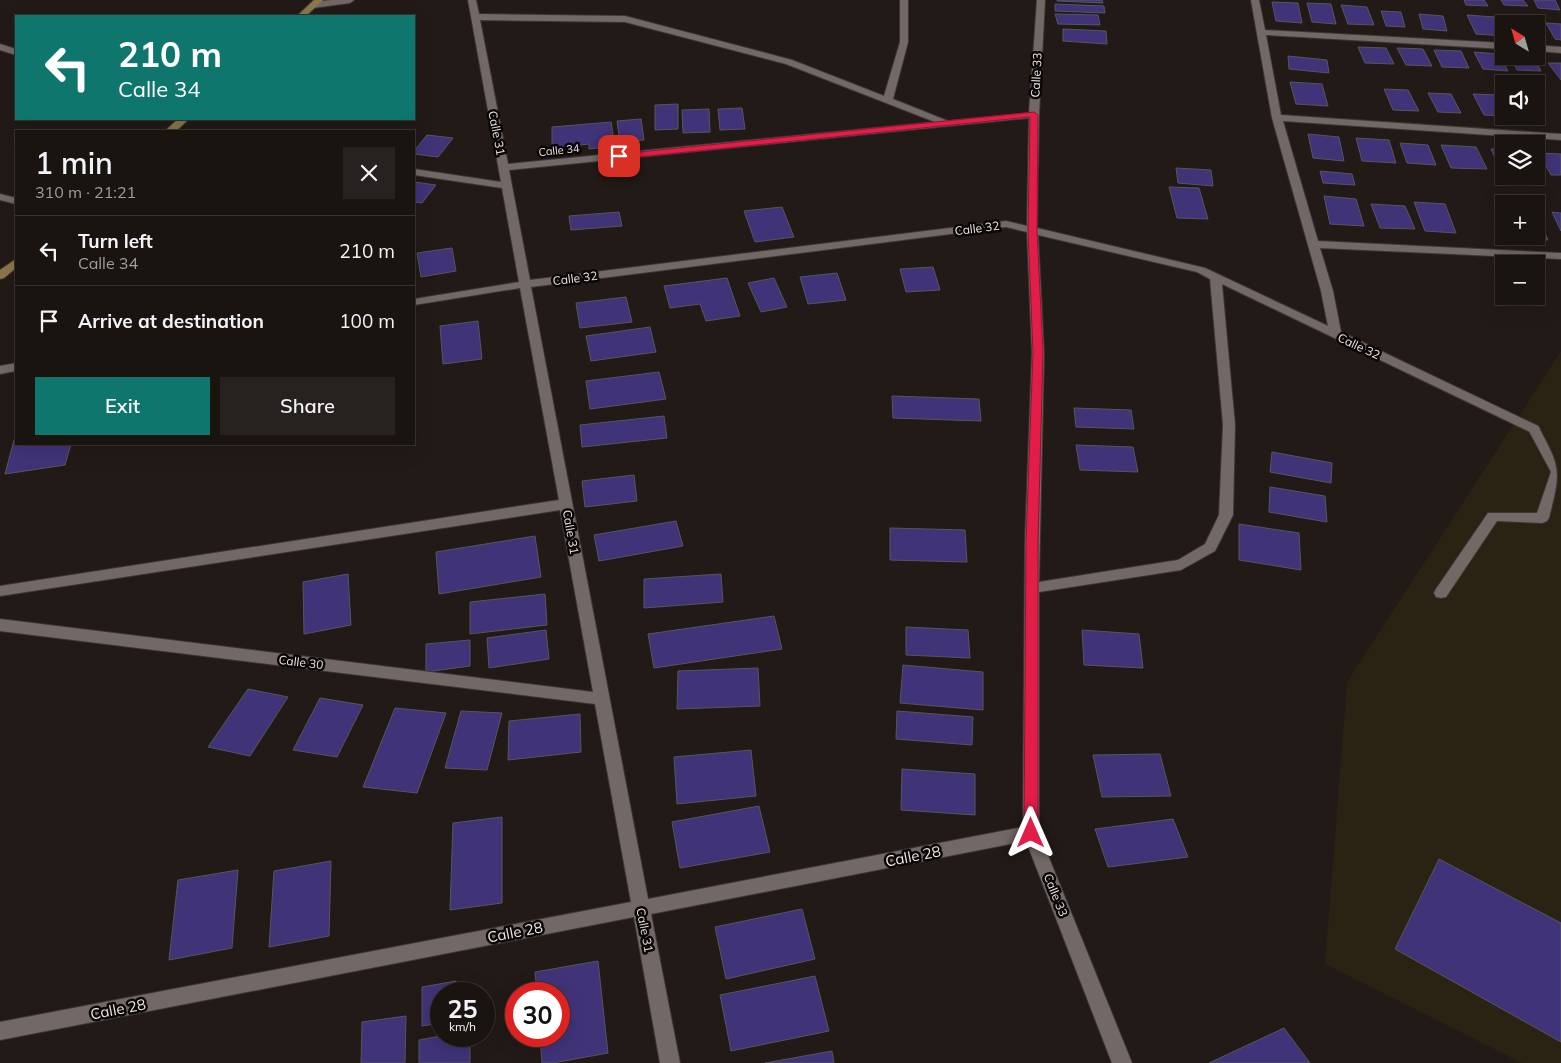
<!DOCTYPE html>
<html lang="en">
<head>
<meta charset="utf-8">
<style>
  body { margin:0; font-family:Mulish,sans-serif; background:#27211f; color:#f1f3f6; height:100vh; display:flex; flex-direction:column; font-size:19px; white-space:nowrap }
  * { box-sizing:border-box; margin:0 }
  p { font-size:16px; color:#9f9e9f }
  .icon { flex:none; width:28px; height:28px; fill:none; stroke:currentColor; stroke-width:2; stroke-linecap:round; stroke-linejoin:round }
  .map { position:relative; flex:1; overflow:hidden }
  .side { position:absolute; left:15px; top:130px; width:400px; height:315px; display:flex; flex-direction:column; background:#1a1411; border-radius:0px; box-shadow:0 5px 20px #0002,0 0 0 1px #383331 }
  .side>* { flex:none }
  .banner { position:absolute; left:15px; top:15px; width:400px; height:105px; border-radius:0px; box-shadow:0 5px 20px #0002,0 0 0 1px #383331; background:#0f766e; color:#fff; overflow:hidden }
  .needle { width:32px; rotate:323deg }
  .fabs { position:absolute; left:1495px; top:15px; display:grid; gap:10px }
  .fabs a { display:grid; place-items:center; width:50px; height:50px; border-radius:0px; background:#1a1411; box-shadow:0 5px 20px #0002,0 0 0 1px #383331; font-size:25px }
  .speed { position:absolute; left:430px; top:982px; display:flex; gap:10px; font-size:25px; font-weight:700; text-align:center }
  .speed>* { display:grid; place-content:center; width:65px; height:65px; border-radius:50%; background:#1a1411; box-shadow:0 5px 20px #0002,0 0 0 1px #383331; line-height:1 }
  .speed small { font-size:12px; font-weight:400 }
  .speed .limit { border:8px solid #d22; background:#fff; color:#111 }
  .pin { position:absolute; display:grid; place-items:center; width:42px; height:42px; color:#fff; margin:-21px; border-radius:10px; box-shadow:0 2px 8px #0006 }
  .me { position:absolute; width:55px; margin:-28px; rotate:0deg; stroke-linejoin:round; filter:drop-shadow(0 0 4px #0008) }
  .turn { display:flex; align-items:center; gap:18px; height:105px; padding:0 20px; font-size:22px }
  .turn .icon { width:65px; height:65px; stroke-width:2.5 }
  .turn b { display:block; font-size:35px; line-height:42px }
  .round { display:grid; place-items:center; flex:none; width:52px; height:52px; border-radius:0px; background:#27211f }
  .overview { display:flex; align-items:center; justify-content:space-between; height:85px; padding:0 20px }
  h1 { font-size:30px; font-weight:600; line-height:38px }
  .button { display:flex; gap:10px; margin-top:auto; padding:10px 20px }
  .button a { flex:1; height:58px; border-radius:0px; background:#0f766e; color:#fff; font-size:20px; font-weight:600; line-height:58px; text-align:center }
  .button a+a { background:#27211f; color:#f1f3f6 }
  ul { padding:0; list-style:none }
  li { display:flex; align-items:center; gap:15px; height:70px; padding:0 20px; border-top:1px solid #383331 }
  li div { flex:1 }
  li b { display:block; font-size:19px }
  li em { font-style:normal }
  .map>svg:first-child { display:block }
</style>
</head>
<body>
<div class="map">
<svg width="1561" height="1063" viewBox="0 0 1561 1063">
  <rect width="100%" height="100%" fill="#221a17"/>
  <path fill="#2a2212" d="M1561 351V1063H1522L1325 964 1347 682Z"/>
  <path fill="#403378" stroke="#56565e" d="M1057 0H1102L1103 3 1057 1Z
    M1464 0H1484L1488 6 1466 5Z
    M1501 0H1523L1528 6 1504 5Z
    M1534 0H1555L1560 10 1538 8Z
    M1272 2 1298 3 1302 23 1276 21Z
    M1307 3 1331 4 1336 24 1312 22Z
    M1055 4 1104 6 1105 13 1055 11Z
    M1341 5 1367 7 1374 25 1348 24Z
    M1381 11 1401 12 1405 27 1386 26Z
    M1055 14 1098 15 1100 25 1058 24Z
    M1419 14 1443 16 1447 31 1423 29Z
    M1467 15 1495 17 1504 36 1476 34Z
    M1506 19 1534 21 1535 24H1508Z
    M1546 23 1561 24V40L1555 39Z
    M1063 29 1106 31 1107 44 1063 41Z
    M1358 47 1386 48 1394 64 1365 63Z
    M1397 48 1423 49 1432 66 1406 65Z
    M1434 50 1461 51 1469 68 1442 67Z
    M1474 52 1499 54 1508 71 1483 69Z
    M1288 56 1327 60 1329 73 1289 69Z
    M1510 56H1533L1541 71 1517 70Z
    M1548 63H1561V80Z
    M1290 82 1322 84 1328 106 1296 104Z
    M1384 89 1408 90 1419 111 1393 110Z
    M1428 93 1451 94 1461 113 1438 112Z
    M1473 94 1500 95 1504 102V116L1484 115Z
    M678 104V129L655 130V105Z
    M742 108 745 129 720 130 718 109Z
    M709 109 710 132 683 133 682 110Z
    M641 119 644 140 620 142 617 121Z
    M611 122 615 146 589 149V144L552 148V127Z
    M1308 134 1339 137 1344 161 1313 158Z
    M427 135 453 138 438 157 414 154V151Z
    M1356 138 1389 140 1396 163 1362 161Z
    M1400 143 1428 145 1436 165 1407 163Z
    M1441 145 1476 147 1487 169 1451 168Z
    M1491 149H1504V168H1500Z
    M1539 153 1561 154V175H1551Z
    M1176 168 1211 170 1213 186 1178 183Z
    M1320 171 1352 174 1355 185 1323 183Z
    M414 182 436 185 422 203 414 202Z
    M1169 187 1199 188 1208 219 1177 218Z
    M1324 196 1356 199 1364 226 1330 224Z
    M1414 202 1445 204 1456 233 1425 231Z
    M1371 204 1405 206 1415 229 1380 228Z
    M782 207 794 237 755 242 744 211Z
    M619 212 622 226 571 230 569 216Z
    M1552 212 1561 213V231Z
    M1536 214 1548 240 1514 238 1536 236Z
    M452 248 456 271 421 277 417 253Z
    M933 267 940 290 906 292 900 269Z
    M837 273 846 300 808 304 800 277Z
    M727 278 740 316 706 321 700 304 670 308 664 286Z
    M774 278 787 307 761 312 748 283Z
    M626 297 632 322 580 328 576 303Z
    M478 321 482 359 443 364 440 326Z
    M650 327 656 352 591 361 586 336Z
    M659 372 666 399 590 409 586 381Z
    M892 396 979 399 981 421 893 418Z
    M1074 408 1131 410 1134 429 1076 427Z
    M664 416 667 438 582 447 580 425Z
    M14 440H16V444H71L65 465 5 474Z
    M1076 445 1133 447 1138 472 1080 470Z
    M1272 452 1332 463 1331 483 1270 472Z
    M634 475 637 501 585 507 582 481Z
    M1270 487 1325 496 1327 522 1269 512Z
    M676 521 683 546 599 561 594 535Z
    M1239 524 1299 533 1301 570 1239 560Z
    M890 528 965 530 967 562 890 560Z
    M535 536 541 577 439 594 436 552Z
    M348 574 351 625 304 634 303 582Z
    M721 574 723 602 644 608V579Z
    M545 594 547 625 470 634V602Z
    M774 616 782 649 654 668 648 634Z
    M906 627 968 630 970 658 906 655Z
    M546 630 549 659 489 668 487 638Z
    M1082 630 1139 634 1143 668 1084 665Z
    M470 640V666L426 672V644Z
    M903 665 983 672V710L900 703Z
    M758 668 760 706 677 709 678 671Z
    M248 689 288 697 250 756 208 747Z
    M320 698 363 705 337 757 293 750Z
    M395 708 446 713 417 793 363 787Z
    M461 711 502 713 487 770 445 768Z
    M897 711 973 717 972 745 896 739Z
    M580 714 581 752 508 760 509 721Z
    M751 750 756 796 677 804 674 757Z
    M1160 754 1171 796 1102 797 1093 755Z
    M902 769 975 774V815L901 810Z
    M759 806 770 852 680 868 672 822Z
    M502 817V903L450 910 453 823Z
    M1173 819 1188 857 1108 867 1095 829Z
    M1439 859 1561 923V1042L1395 949Z
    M331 861 329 936 269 947 274 871Z
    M238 870 232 948 169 960 178 880Z
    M802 909 815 959 726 979 715 927Z
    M598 961 608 1053 553 1063H542L540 1036H559V994H537L535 972Z
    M815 976 829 1031 731 1051 720 995Z
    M456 981 457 994H441V1023L422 1026V987Z
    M406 1016 405 1063H361L362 1022Z
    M1284 1028 1310 1063H1209Z
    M441 1036H470V1063H419V1040Z
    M832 1051 834 1063H765Z"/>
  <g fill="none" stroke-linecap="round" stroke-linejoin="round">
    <g stroke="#3c3736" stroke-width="2">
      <path id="service" d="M0 194 16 198V204L0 200Z
        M1534 425 1538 426C1561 469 1561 470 1549 518L1547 521 1542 523 1497 521 1446 597 1441 598 1436 597 1434 593 1436 589 1488 513H1537L1551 472 1528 429Z"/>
    </g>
    <g stroke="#3c3736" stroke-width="2">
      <path id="minor" d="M331 0H354L350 3 313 8 309 5 313 2Z
        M468 0H476L479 14 625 16 792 60 884 96 900 42V0H908V42L893 99 948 121 1029 113 1037 0H1045L1039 115 1037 228 1205 268 1328 326 1321 291 1272 118 1251 0H1259L1265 30 1504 43V49L1266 35 1281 115 1561 134V140L1283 121 1318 241 1561 253V259L1320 248 1333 291 1341 332 1538 426 1540 429 1538 432H1530L1222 284 1235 425 1233 515 1215 551 1181 570 1039 592V833L1132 1063H1112L1026 841 651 914 680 1063H660L634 917 0 1040V1022L631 902 595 704 0 631V619L593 692 560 510 0 596V586L559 500 520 288 414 305V299L519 282 502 188 414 175V169L501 182ZM480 20 625 22 786 64 935 122 508 164ZM1029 118 1027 226 1006 221 530 280 509 170ZM1006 227 1027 232 1032 353 1025 542 1023 827 648 899 531 287ZM1038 235 1197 272 1210 279 1223 425 1219 515 1205 544 1178 560 1039 582 1044 353Z
        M0 44 16 49V55L0 50Z
        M1536 45 1561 47V53L1536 51Z
        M16 363V371L0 374V366Z"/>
    </g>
    <g stroke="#3c3736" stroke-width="2">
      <path id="secondary" d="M314 0H323L306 16H297Z
        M178 119H189L176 131H165Z
        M16 259V268L4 278 0 279V270Z"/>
    </g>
    <use href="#service" fill="#726865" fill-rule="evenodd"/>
    <use href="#minor" fill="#726865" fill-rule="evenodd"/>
    <use href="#secondary" fill="#8c774a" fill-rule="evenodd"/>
  </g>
  <path fill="#e11d48" stroke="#92132f" d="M1034 112 1038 115 1037 231 1043 352 1038 542V833L1036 838 1031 839 1026 838 1024 833 1026 542 1033 352 1028 231 1030 117 619 159 615 156 619 154Z"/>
  <g text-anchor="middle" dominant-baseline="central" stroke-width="5" stroke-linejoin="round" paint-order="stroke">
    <g font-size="11" fill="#ece7e5" stroke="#090605">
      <text transform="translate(559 150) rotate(-6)">Calle 34</text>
    </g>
    <g font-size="12" fill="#ece7e5" stroke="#090605">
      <text transform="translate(1036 75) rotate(-87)">Calle 33</text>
      <text transform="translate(497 133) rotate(79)">Calle 31</text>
      <text transform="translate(977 228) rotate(-7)">Calle 32</text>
      <text transform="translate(575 278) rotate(-7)">Calle 32</text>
      <text transform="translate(1359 346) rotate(25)">Calle 32</text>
      <text transform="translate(571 532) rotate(80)">Calle 31</text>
      <text transform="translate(301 662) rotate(7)">Calle 30</text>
      <text transform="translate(1056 895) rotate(68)">Calle 33</text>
      <text transform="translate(645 930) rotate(79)">Calle 31</text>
    </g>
    <g font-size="15" fill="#ece7e5" stroke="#090605">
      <text transform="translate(913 856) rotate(-11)">Calle 28</text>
      <text transform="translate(515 932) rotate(-11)">Calle 28</text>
      <text transform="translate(118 1009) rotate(-11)">Calle 28</text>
    </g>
  </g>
</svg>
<div class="fabs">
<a><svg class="needle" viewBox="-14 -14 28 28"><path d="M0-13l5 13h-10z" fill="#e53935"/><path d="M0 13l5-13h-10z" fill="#9f9e9f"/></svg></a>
<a><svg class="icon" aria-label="sound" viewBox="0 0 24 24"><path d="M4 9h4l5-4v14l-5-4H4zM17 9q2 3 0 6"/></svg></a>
<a><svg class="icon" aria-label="layers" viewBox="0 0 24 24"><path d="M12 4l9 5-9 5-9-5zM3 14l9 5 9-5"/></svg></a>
<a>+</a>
<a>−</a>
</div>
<div class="speed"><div>25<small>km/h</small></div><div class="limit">30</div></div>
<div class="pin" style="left:619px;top:156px;background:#d93025"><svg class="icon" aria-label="arrive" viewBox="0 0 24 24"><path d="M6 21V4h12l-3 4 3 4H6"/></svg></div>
<svg class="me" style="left:1031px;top:833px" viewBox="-20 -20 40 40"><path d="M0-17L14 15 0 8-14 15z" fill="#e11d48" stroke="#fff" stroke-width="4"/></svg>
<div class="banner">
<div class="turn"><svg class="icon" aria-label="left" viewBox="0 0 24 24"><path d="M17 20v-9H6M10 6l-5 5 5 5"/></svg><div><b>210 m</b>Calle 34</div></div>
</div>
<section class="side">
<div class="overview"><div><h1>1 min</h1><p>310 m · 21:21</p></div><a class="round"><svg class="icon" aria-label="close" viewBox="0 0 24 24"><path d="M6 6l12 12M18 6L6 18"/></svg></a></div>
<ul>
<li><svg class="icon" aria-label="left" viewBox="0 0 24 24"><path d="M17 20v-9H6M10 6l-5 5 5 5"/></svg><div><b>Turn left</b><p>Calle 34</p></div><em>210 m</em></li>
<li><svg class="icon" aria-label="arrive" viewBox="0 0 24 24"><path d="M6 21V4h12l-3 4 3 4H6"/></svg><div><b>Arrive at destination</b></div><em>100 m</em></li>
</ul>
<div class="button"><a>Exit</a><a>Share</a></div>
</section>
</div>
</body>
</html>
